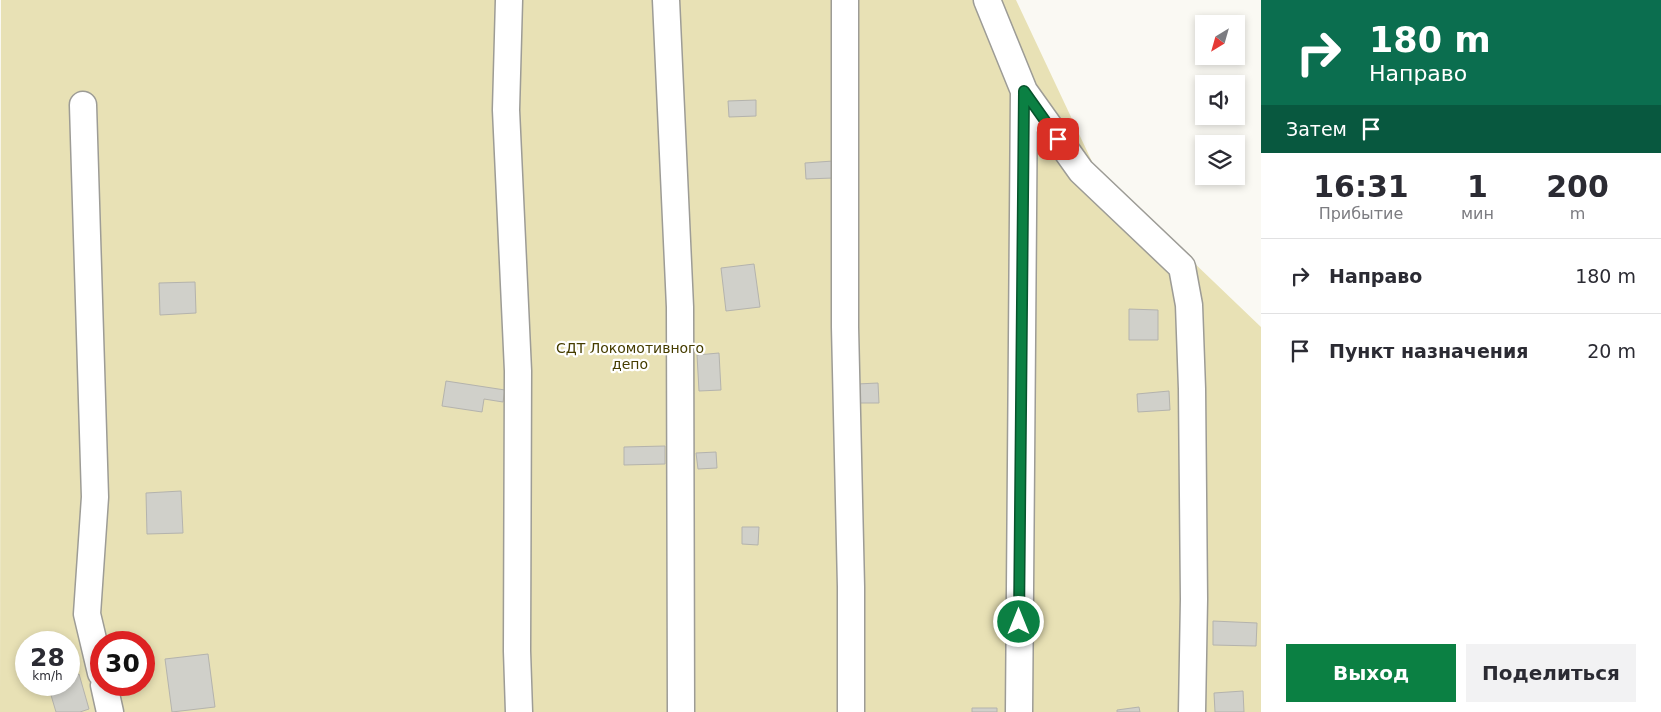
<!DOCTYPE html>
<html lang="ru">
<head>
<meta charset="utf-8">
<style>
  body { margin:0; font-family:"DejaVu Sans",sans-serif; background:#f2f2f3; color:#2b2b33; height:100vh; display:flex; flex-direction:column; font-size:19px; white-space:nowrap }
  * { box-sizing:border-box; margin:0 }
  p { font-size:16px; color:#7c7c81 }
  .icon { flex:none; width:28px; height:28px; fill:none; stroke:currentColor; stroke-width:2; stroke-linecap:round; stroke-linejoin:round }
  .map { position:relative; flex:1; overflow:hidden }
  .details { display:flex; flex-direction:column; background:#fff; width:400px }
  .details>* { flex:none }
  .guide { background:#0b6e4f; color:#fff; overflow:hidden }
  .needle { width:32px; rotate:217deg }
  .tools { position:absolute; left:1195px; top:15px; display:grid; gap:10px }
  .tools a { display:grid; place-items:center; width:50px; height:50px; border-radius:0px; background:#fff; box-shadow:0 2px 8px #0003; font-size:25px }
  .speed { position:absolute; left:15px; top:631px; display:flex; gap:10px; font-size:25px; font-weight:700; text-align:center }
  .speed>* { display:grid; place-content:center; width:65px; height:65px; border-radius:50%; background:#fff; box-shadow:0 2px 8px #0003; line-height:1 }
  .speed small { font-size:12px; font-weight:400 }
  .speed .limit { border:8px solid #d22; background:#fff; color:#111 }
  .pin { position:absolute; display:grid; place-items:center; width:42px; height:42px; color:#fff; margin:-21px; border-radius:10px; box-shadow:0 2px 8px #0006 }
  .me { position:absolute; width:55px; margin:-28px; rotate:0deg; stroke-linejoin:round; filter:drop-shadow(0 0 4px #0008) }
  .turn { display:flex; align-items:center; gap:18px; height:105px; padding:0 25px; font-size:22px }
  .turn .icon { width:65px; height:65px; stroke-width:2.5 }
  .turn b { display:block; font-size:35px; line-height:42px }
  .then { display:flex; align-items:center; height:48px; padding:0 25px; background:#0003; gap:10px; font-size:19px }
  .eta { display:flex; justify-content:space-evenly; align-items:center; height:85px; text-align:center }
  .eta b { font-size:30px; font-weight:600; line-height:35px }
  .button { display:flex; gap:10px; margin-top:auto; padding:10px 25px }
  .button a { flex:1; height:58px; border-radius:0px; background:#0b8043; color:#fff; font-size:20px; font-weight:600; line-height:58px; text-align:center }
  .button a+a { background:#f2f2f3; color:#2b2b33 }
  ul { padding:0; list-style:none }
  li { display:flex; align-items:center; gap:15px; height:75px; padding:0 25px; border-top:1px solid #e1e1e2 }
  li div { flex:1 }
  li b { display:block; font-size:19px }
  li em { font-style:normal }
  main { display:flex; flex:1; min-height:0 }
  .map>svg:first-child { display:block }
</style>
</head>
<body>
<main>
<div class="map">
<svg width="1261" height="712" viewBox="0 0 1261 712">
  <rect width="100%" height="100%" fill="#faf9f3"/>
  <path fill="#e8e1b5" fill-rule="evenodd" d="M1016 0 1095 168 1261 327V712H0L1 0ZM26 642H69V685H26ZM101 642H144V685H101Z"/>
  <path fill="#d0d0ca" stroke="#b4b3ad" d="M756 100V116L729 117 728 101Z
    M833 161V178L806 179 805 163Z
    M754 264 760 307 726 311 721 268Z
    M195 282 196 313 160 315 159 283Z
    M1129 309 1158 310V340H1129Z
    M719 353 721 390 699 391 697 355Z
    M446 381 505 390 503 402 484 399 482 412 442 406Z
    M878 383 879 403H858L857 384Z
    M1169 391 1170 410 1138 412 1137 394Z
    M665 446V464L624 465V447Z
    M716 452 717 468 698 469 696 453Z
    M181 491 183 533 147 534 146 493Z
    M742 527H759L758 545 742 544Z
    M1213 621 1257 623 1256 646 1213 645Z
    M208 654 215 707 172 712 165 659Z
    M79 674 89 709 80 712H56L48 685H69V677Z
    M1243 691 1244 712H1215L1214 693Z
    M1139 707 1140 712H1117V710Z
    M972 708H997V712H972Z"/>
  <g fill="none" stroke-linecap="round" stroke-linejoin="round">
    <g stroke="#9d9c96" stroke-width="29">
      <path id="minor" d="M509 0 506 110 518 371 517 651 519 712
        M666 0 680 307 681 712
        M845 0V327L851 587V712
        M987 0 1024 91 1081 171 1182 267 1189 305 1192 389 1194 599 1192 712
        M83 105 95 497 87 614 101 673
        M104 685 110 712
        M1019 712 1024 91"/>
    </g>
    <use href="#minor" stroke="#fff" stroke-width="26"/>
  </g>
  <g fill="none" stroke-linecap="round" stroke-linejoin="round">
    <g stroke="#07532c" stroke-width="12">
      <path id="route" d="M1019 622 1024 91 1058 139"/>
    </g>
    <use href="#route" stroke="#0b8043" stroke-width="9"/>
  </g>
  <g text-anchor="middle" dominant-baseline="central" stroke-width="4.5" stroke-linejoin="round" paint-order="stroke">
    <g font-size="14" fill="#463d00" stroke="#fff">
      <text x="630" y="348">СДТ Локомотивного<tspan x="630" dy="16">депо</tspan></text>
    </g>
  </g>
</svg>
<div class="tools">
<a><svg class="needle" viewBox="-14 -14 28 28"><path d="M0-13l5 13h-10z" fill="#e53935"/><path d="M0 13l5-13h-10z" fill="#7c7c81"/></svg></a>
<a><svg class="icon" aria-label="sound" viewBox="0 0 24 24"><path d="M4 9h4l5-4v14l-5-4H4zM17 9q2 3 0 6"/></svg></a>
<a><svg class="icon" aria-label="layers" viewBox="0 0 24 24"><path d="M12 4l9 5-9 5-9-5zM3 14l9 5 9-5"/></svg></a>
</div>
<div class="speed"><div>28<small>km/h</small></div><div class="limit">30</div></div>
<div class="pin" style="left:1058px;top:139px;background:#d93025"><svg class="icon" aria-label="arrive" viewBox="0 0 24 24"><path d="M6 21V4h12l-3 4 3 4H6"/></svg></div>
<svg class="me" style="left:1019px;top:622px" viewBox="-20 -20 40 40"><circle r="17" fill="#0b8043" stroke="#fff" stroke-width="3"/><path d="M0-11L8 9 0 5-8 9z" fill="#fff"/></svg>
</div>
<section class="details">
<div class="guide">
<div class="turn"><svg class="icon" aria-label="right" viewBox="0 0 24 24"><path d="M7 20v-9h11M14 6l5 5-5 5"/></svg><div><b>180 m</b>Направо</div></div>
<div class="then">Затем<svg class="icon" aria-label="arrive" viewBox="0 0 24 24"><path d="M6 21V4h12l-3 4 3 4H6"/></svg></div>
</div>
<div class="eta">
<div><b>16:31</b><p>Прибытие</p></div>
<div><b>1</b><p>мин</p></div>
<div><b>200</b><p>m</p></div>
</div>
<ul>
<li><svg class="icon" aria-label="right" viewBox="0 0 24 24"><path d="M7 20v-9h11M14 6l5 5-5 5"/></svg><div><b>Направо</b></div><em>180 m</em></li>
<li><svg class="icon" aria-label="arrive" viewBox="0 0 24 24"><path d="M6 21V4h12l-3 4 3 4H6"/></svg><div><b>Пункт назначения</b></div><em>20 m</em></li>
</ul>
<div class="button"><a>Выход</a><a>Поделиться</a></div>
</section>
</main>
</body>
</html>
